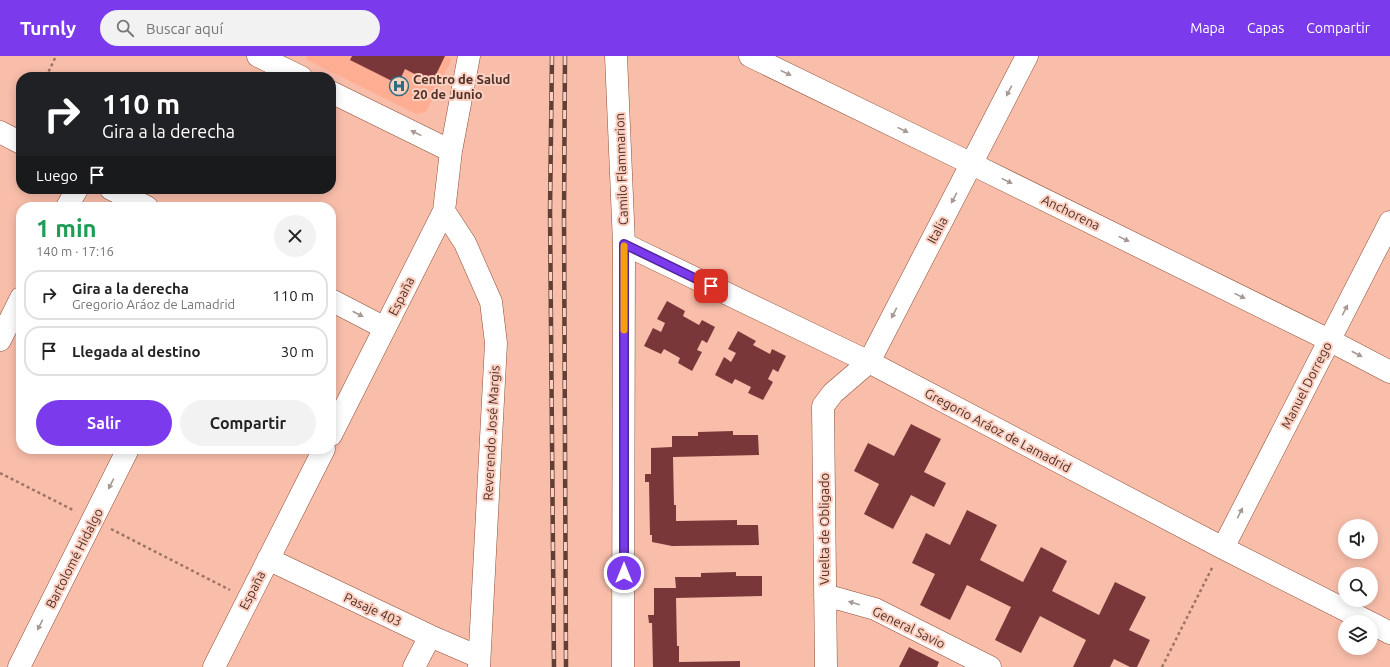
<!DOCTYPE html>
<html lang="es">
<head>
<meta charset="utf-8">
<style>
  body { margin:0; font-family:Ubuntu,sans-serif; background:#f2f2f2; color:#222; height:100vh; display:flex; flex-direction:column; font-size:15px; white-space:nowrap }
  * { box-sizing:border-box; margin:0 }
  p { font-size:13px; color:#767676 }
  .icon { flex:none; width:22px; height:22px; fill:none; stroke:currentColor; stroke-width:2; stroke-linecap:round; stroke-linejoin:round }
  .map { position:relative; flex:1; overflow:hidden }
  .side { position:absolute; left:16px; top:146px; width:320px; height:252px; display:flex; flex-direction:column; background:#fff; border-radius:16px; box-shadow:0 2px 10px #0003 }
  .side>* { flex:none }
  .guide { position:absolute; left:16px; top:16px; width:320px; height:122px; border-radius:16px; box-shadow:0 2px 10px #0003; background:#202124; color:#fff; overflow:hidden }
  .tools { position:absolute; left:1338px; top:463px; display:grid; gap:8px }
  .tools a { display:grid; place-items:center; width:40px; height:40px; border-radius:50%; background:#fff; box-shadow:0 2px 10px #0003; font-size:20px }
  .pin { position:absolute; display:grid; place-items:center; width:34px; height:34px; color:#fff; margin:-17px; border-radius:8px; box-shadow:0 2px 6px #0006 }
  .me { position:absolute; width:44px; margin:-22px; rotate:0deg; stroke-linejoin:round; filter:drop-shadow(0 0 3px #0008) }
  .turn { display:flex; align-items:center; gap:14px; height:84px; padding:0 20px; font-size:18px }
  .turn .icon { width:52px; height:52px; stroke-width:2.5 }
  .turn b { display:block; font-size:28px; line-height:34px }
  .then { display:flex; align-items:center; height:38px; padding:0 20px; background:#0003; gap:8px; font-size:15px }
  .round { display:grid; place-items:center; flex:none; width:42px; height:42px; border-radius:21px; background:#f2f2f2 }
  .overview { display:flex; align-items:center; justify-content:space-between; height:68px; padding:0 20px }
  h1 { font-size:24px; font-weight:700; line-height:30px; color:#1e9e55 }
  .action { display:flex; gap:8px; margin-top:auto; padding:8px 20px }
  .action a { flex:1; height:46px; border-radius:24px; background:#7c3aed; color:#fff; font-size:16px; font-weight:700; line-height:46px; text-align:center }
  .action a+a { background:#f2f2f2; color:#222 }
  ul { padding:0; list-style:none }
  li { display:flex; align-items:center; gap:12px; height:50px; margin:0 8px 6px; padding:0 12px; border:2px solid #e0e0e0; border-radius:16px }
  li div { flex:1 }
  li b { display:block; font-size:15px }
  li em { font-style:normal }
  header { display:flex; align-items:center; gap:24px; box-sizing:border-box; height:56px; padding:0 20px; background:#7c3aed; color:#fff }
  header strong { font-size:19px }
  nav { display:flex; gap:22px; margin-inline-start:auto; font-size:14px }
  .search { width:280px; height:36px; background:#f2f2f2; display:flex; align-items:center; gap:10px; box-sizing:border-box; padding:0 14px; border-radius:22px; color:#767676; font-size:15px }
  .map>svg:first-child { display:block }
</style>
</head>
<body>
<header>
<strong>Turnly</strong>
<div class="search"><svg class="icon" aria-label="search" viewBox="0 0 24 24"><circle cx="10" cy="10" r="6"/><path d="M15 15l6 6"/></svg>Buscar aquí</div>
<nav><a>Mapa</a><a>Capas</a><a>Compartir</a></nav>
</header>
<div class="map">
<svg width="1390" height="611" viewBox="0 0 1390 611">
  <rect width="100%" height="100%" fill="#f9beaa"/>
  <path fill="#ffae93" d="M307 0H446L452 3 426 56 416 58 305 3Z"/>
  <path fill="#7a373a" d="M352 0H445L432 27 405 13 398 28 350 4Z
    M667 245 685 255 683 260 699 269 702 264 715 271 707 287 702 284 697 294 702 296 692 315 678 307 680 302 664 293 661 298 644 290 653 272 661 276 665 267 657 263Z
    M738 275 756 285 753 289 770 298 772 293 786 300 778 316 773 313 768 323 773 326 763 344 748 337 751 331 735 323 732 328 715 319 724 301 731 306 736 297 728 293Z
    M911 368 941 383 924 416 946 427 934 451 911 439 893 473 864 458 879 428 854 415 868 387 894 400Z
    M733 375V379H758L759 399 673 401 674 449H676V465L737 464V469H758L759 489 672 490 652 486V479H650L649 426H645V418H651V392L672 391V380H698V376Z
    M967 454 997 469 980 504 1023 526 1041 491 1067 505 1052 535 1099 559 1115 526 1146 541 1129 574 1150 584 1137 611H1130L1114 603 1110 611H1073L1086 584 1040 560 1021 597 995 584 1011 551 967 529 950 564 920 549 935 518 912 507 926 477 950 489Z
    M736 516V520H762V540L676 542 677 590H679V606L740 605V611H653L652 567H649L648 559H654V532H676L675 521H701V517Z
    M909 591 939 606 937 611H899Z"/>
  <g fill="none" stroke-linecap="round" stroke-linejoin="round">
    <g stroke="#8e4e38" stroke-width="23">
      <path id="street" d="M258 0 301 21
        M616 0 624 188 623 611
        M750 0 972 108 1329 284 1390 316
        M331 36 451 95
        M0 76 21 87
        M111 133 147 151
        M67 151 77 133
        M444 155 465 187 491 246 496 287 479 611
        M624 188 869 306 1223 492 1369 566
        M331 244 385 272
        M0 284 21 242
        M331 379 444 155 451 95 469 0
        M1223 492 1390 166
        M268 503 430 580 479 601
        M825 539 875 553 990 611
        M1371 567 1390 577
        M19 611 128 393
        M214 611 324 393
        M414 611 430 580
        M826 611 823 350 833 337 869 306 1027 0"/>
    </g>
    <path stroke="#9e7365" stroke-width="2.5" stroke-dasharray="3 3" stroke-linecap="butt" d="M46 21 56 0
      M0 417 75 455
      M111 473 230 534
      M1162 611 1213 510"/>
    <use href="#street" stroke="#fff" stroke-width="22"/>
    <g stroke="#604035" stroke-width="4.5">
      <path id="rail" d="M552 0 550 154 554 611
        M565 0 564 161 566 611"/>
    </g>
    <use href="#rail" stroke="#fccfc0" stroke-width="3" stroke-dasharray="9" stroke-linecap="butt"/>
  </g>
  <defs><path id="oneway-solid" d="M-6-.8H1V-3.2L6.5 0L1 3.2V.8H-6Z"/></defs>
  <g fill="#a69893">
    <use href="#oneway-solid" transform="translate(786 17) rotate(26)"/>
    <use href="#oneway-solid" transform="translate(1009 35) rotate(117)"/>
    <use href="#oneway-solid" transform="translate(903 74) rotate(26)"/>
    <use href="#oneway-solid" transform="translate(416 77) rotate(-154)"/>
    <use href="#oneway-solid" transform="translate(1007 125) rotate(26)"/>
    <use href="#oneway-solid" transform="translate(954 142) rotate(118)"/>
    <use href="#oneway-solid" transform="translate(1124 183) rotate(26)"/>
    <use href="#oneway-solid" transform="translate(1240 240) rotate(26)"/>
    <use href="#oneway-solid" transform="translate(1345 254) rotate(-63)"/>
    <use href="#oneway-solid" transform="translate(894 257) rotate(118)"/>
    <use href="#oneway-solid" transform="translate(358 258) rotate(27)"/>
    <use href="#oneway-solid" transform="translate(1357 298) rotate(28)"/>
    <use href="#oneway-solid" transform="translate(111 428) rotate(117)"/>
    <use href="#oneway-solid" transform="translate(1240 457) rotate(-63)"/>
    <use href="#oneway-solid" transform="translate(854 547) rotate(-164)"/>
    <use href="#oneway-solid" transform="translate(40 569) rotate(117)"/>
  </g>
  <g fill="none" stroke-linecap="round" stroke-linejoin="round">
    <g stroke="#51269a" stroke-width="10">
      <path id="route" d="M624 517V188L711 230"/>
    </g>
    <use href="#route" stroke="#7c3aed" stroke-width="7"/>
    <path stroke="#f59e0b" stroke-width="7" d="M624 274V190"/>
  </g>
  <defs>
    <g id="hospital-ring" transform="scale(1)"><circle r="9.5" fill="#fccfc0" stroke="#2c6e81" stroke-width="1.5"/><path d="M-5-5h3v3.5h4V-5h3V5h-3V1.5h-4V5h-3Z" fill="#2c6e81"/></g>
  </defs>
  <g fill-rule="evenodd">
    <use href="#hospital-ring" x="399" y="30"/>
  </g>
  <g text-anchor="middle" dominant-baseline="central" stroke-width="4" stroke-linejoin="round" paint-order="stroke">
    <g font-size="13" font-weight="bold" fill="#4e3127" stroke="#fccfc0" text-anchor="start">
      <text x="413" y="23">Centro de Salud<tspan x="413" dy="15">20 de Junio</tspan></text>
    </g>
    <g font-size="13" fill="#4e3127" stroke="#fccfc0">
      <text transform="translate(621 113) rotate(-92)">Camilo Flammarion</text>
      <text transform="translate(1071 156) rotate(26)">Anchorena</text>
      <text transform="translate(937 174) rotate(-62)">Italia</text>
      <text transform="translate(401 240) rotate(-63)">España</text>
      <text transform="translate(1306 329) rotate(-63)">Manuel Dorrego</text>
      <text transform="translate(998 374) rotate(28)">Gregorio Aráoz de Lamadrid</text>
      <text transform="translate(491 377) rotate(-87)">Reverendo José Margis</text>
      <text transform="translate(824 473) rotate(-90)">Vuelta de Obligado</text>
      <text transform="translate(74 502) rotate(-63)">Bartolomé Hidalgo</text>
      <text transform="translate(252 534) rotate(-63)">España</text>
      <text transform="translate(373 553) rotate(25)">Pasaje 403</text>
      <text transform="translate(909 571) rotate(26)">General Savio</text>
    </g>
  </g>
</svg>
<div class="tools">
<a><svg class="icon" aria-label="sound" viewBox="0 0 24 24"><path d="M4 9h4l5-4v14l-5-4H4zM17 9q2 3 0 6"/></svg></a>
<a><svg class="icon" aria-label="search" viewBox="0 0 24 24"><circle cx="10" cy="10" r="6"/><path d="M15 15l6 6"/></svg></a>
<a><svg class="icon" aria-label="layers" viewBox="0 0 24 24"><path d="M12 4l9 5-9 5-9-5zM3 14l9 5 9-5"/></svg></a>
</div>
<div class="pin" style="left:711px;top:230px;background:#d93025"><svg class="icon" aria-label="arrive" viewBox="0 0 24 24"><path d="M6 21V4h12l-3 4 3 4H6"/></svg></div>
<svg class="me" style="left:624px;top:517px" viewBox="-20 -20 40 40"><circle r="17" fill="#7c3aed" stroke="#fff" stroke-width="3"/><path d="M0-11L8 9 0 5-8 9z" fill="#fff"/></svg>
<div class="guide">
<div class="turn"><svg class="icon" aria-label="right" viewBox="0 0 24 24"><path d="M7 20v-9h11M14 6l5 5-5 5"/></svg><div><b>110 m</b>Gira a la derecha</div></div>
<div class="then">Luego<svg class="icon" aria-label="arrive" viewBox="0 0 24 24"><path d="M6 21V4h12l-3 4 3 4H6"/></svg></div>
</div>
<section class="side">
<div class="overview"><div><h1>1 min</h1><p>140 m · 17:16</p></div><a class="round"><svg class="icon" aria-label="close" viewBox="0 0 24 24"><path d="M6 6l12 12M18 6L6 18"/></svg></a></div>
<ul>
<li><svg class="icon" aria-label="right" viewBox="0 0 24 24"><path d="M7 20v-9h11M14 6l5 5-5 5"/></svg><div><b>Gira a la derecha</b><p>Gregorio Aráoz de Lamadrid</p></div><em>110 m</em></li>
<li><svg class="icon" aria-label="arrive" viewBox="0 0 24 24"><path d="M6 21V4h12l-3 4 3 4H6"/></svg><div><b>Llegada al destino</b></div><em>30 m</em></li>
</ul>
<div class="action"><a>Salir</a><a>Compartir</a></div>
</section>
</div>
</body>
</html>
